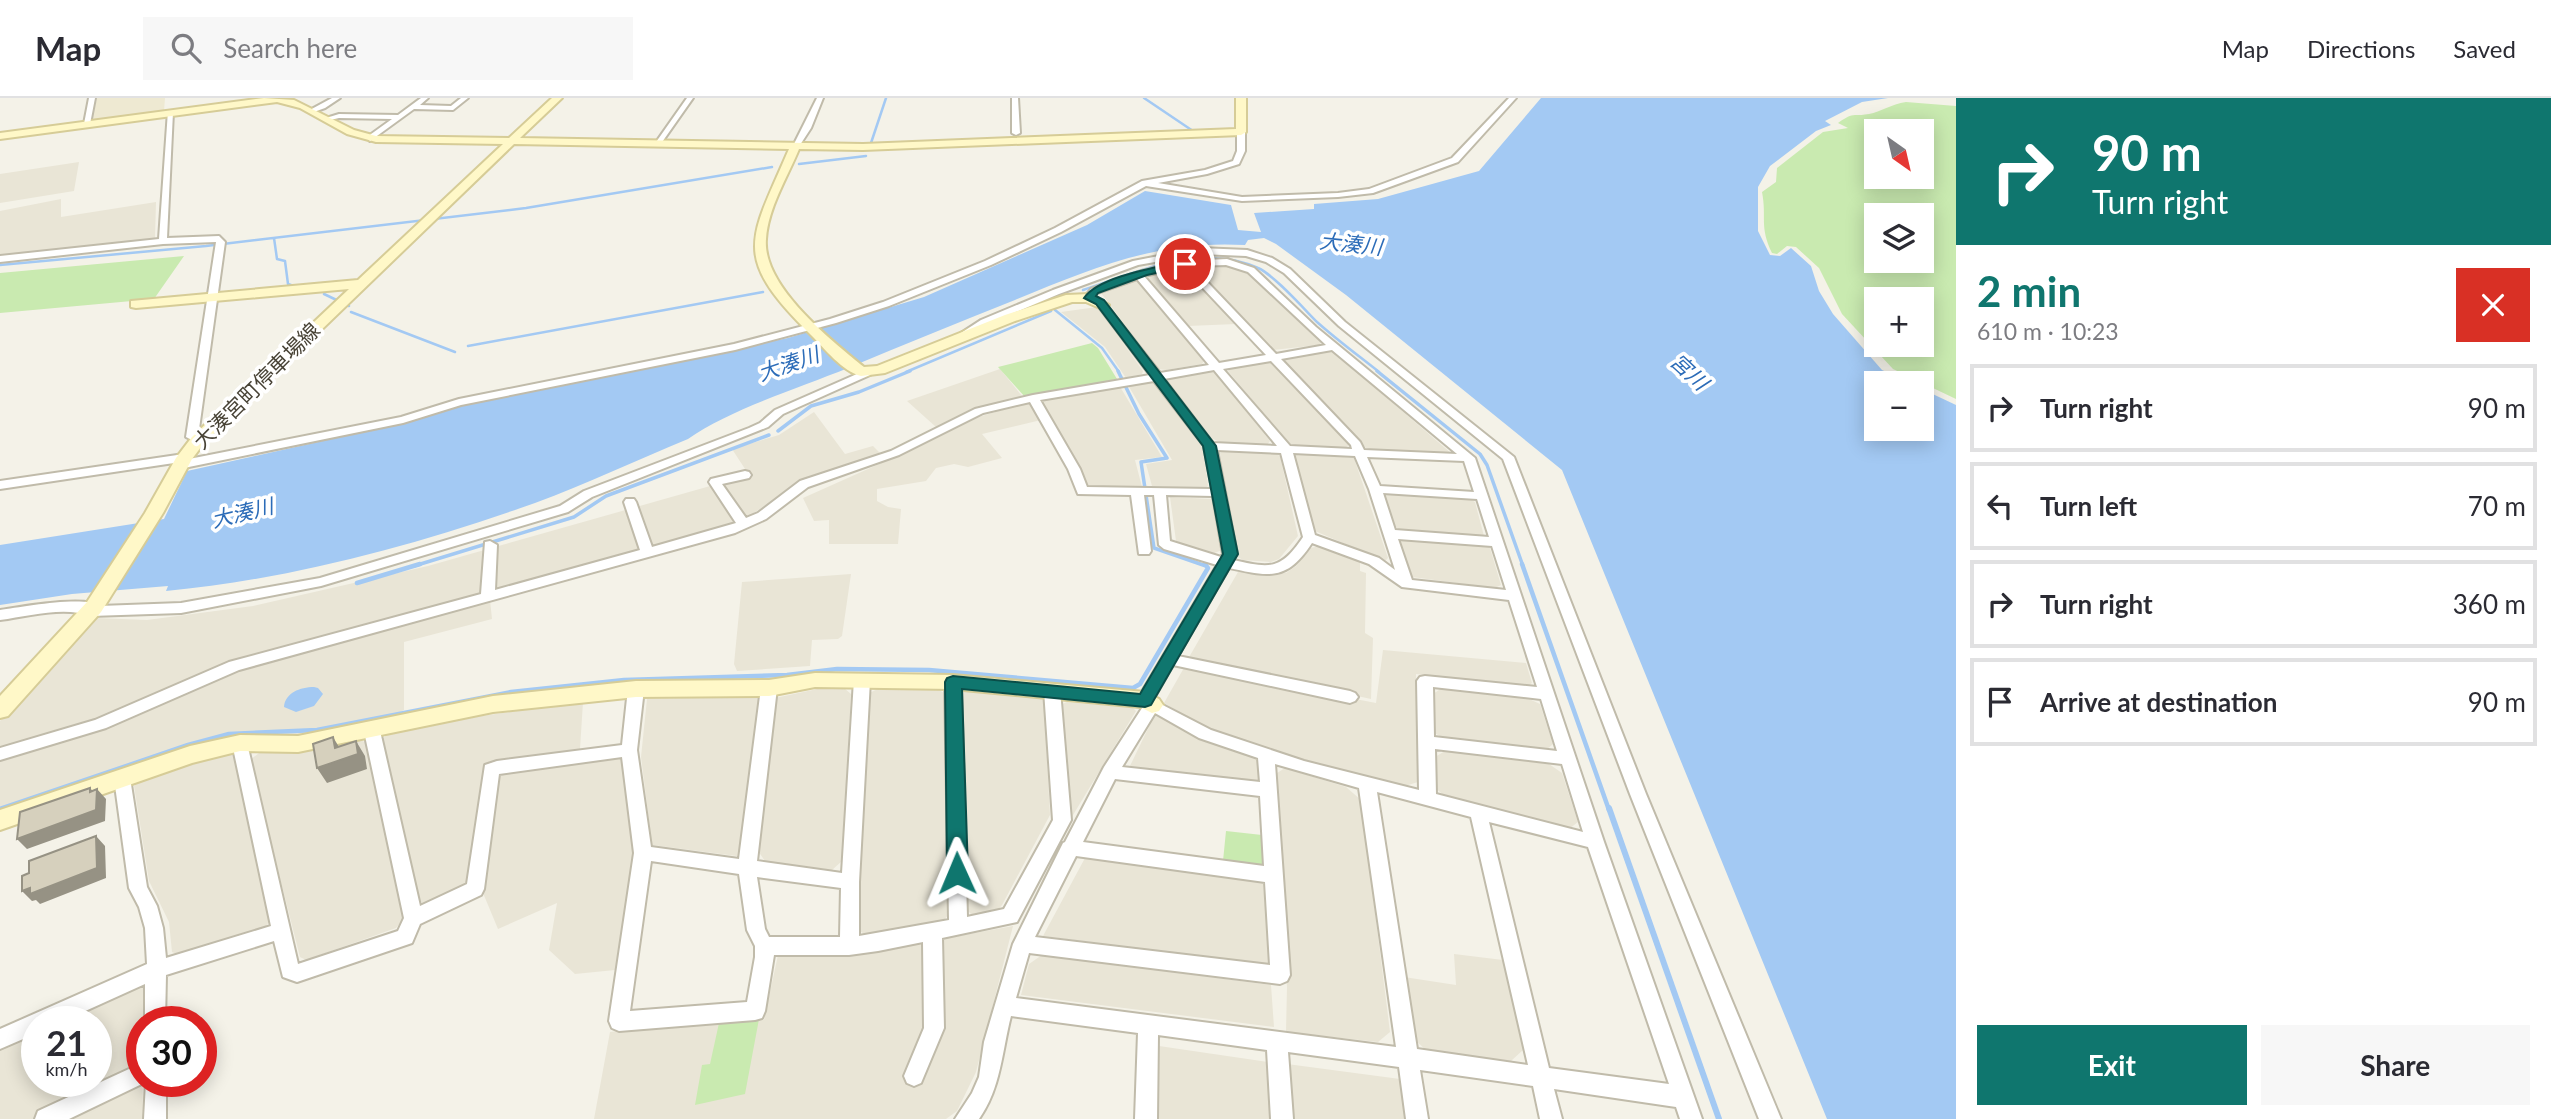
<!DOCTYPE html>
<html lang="en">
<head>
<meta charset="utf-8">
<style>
  body { margin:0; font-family:Lato,"Noto Sans JP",sans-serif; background:#f7f7f7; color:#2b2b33; height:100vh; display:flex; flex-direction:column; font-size:26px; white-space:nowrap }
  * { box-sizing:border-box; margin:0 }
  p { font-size:23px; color:#7c7c81 }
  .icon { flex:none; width:38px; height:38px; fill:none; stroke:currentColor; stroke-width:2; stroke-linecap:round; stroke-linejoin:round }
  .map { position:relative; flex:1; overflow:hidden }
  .drawer { display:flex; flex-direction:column; background:#fff; width:595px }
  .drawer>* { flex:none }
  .guide { background:#0f766e; color:#fff; overflow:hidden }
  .needle { width:46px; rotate:146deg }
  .fabs { position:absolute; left:1864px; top:21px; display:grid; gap:14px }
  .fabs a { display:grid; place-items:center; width:70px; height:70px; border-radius:0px; background:#fff; box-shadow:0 4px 18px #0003; font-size:35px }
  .speed { position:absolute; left:21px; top:908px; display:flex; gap:14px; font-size:35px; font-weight:700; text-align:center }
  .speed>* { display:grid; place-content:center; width:91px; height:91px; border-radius:50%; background:#fff; box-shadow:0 4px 18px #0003; line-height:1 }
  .speed small { font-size:18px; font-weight:400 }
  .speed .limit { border:10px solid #d22; background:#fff; color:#111 }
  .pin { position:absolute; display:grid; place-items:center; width:60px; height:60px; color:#fff; margin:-30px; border:4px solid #fff; border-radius:50%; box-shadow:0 2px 7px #0007 }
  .me { position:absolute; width:77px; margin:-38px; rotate:359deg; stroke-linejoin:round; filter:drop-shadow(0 0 5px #0008) }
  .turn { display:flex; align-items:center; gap:24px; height:147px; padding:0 21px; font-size:32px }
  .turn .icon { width:91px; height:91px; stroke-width:2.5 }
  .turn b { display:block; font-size:49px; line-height:60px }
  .round { display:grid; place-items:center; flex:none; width:74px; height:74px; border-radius:0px; background:#f7f7f7 }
  .overview { display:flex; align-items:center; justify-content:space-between; height:119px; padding:0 21px }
  h1 { font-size:42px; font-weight:700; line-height:52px; color:#0f766e }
  .primary-button { display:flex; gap:14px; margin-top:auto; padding:14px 21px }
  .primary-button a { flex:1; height:80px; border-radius:0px; background:#0f766e; color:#fff; font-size:28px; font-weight:700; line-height:80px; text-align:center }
  .primary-button a+a { background:#f7f7f7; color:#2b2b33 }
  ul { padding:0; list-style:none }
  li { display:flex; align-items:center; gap:21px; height:88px; margin:0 14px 10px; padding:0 7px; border:4px solid #e1e1e2; border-radius:0px }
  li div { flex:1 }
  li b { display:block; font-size:26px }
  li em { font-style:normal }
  header { display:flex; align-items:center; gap:42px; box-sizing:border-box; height:98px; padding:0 35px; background:#fff; border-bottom:2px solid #e1e1e2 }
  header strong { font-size:33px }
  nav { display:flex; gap:38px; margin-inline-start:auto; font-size:24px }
  .search { width:490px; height:63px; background:#f7f7f7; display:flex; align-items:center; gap:18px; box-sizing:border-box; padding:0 24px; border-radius:0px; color:#7c7c81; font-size:26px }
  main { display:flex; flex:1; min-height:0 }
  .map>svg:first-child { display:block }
</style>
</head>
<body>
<header>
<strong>Map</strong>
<div class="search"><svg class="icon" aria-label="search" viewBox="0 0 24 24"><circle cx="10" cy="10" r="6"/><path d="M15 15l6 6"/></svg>Search here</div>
<nav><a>Map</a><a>Directions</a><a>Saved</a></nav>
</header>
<main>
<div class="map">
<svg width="1956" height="1021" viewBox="0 0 1956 1021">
  <rect width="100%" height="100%" fill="#f4f2e8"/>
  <path fill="#e9e5d6" d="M79 64 74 93 0 105V76Z
    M61 101V119L156 104 155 140 0 157V113Z
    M1223 166 1245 173 1321 245 1319 247 1273 252 1194 170Z
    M1179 170 1184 171 1236 226 1188 228 1146 180 1147 177Z
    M1132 182 1137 183 1204 263 1202 266 1166 272 1158 271 1101 195 1103 192Z
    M1097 209 1143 273 1142 276 1126 280 1105 249 1061 214Z
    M1327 253 1335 255 1452 356 1374 352 1366 350 1284 264 1285 261Z
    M1266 264 1273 265 1349 347 1345 350 1296 348 1288 345 1228 273 1230 270Z
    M1000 271 1022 298 979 310 936 329 907 303Z
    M1209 273 1216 275 1270 343 1267 347 1220 344 1213 341 1167 283 1172 280Z
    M1148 284H1155L1204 352 1208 388 1205 391 1152 388 1146 366 1172 362 1128 287Z
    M1119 287 1162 359 1135 362 1142 389H1090L1086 387 1037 303Z
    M1029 304 1041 322 982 336 1002 360 968 369 954 366 936 370 926 383 877 391V403L888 409 901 411 898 446H829V422L814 423 803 400 897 358 965 323Z
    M814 314 845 356 873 348 882 357 802 383 737 426 646 453 233 564 77 629 0 652V623L96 520 147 522 253 508 428 468 749 377 732 351 779 337Z
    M1225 352 1274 355 1280 358 1298 438 1279 461 1271 464 1243 462 1238 459 1220 355Z
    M1299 355 1354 360 1388 460 1385 463 1315 433 1294 357Z
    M1387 395 1470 401 1475 404 1484 438 1401 432 1394 428 1382 398Z
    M1170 399 1212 401 1222 452 1212 456 1176 443Z
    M1404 441 1484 446 1490 450 1501 487 1495 490 1412 479 1399 444Z
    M1321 448 1360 464V473L1366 475 1365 535 1373 540 1371 601 1188 561 1238 474 1286 475 1296 468 1310 450Z
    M851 476 842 538 838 541 812 542 810 568 737 573 734 566 742 484Z
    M490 502 492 521 404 544V612L373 628 303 639 249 638 0 714V660L99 631 235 572Z
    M1383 552 1526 565 1532 585 1526 589 1416 576 1418 684 1405 688 1305 663 1208 631 1164 605 1185 568 1376 605Z
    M822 590H844L851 596 842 763 832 772 765 763 758 753 775 600Z
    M1442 590 1527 600 1540 606 1553 646 1545 653 1448 643 1433 634V596Z
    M878 591H938L945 596 949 816 942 824 868 838 856 831 869 595Z
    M966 593 1039 599 1044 603 1050 717 1002 807 998 812 973 818 966 811 959 596Z
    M762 598 744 759 652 747 641 659 647 601Z
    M583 604 580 651 491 664 485 668 467 783 461 790 426 806 416 803 382 641 387 637 459 621Z
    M1067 604 1133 610 1136 613 1070 722 1060 607Z
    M1156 614 1199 639 1257 660 1260 686 1129 670Z
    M360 642 365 644 369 655 404 821 396 830 306 862 300 859 250 662 259 655 296 654Z
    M1445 653 1549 666 1562 675 1578 724 1569 731 1446 699 1434 689 1435 659Z
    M230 655 235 657 270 823 265 829 177 856 172 854 169 824 149 783 134 688 142 682Z
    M621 659 633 756 615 872 575 876 549 852 557 805 498 831 483 795 499 679 507 674Z
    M1285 670 1346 689 1361 702 1390 934 1378 944 1286 934 1287 889 1274 677Z
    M1085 760 1263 784 1270 867 1043 838Z
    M1013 828 976 974 957 1013 946 1021H594L610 934 682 925 764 922 778 857 876 853Z
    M1454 856 1503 862 1523 952 1511 963 1427 953 1413 940 1404 879 1456 887Z
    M1042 857 1271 887 1274 929 1021 897 1029 866Z
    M145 883 144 924H142L143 1021H0V949L37 932V984H96V924H55Z
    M1159 948 1268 964 1271 1021H1157Z
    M1287 966 1400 981 1405 1021H1291Z"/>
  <path fill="#eee9d2" d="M97 0H165L164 13 92 23Z"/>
  <path fill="#c9eab0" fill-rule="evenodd" d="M1906 4 1956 8V301L1893 271 1842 216 1819 170 1796 149 1787 148 1777 156 1772 155C1759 128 1767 120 1762 94L1776 84 1777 70 1823 34 1848 30 1838 25C1855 13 1851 19 1869 16 1881 14 1891 6 1906 4ZM1876 33H1922V79H1876ZM1876 117H1922V163H1876ZM1876 201H1922V247H1876Z
    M184 158 154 201 0 215V175Z
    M1092 245 1098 250 1117 281 1025 299 998 269Z
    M1226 733 1262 737 1265 769 1223 763Z
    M759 921 745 996 695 1007 702 967 710 966 719 925Z"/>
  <path fill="#a3c9f3" d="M1541 0H1888L1862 4 1825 23 1831 27 1816 33 1770 68 1758 89V133L1770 157 1780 158 1791 150 1811 168 1819 193 1833 216 1882 272 1910 285H1876V331H1922V291L1956 307V1021H1827L1562 372 1346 197 1276 146 1264 140 1248 142 1245 147C1158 142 1093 170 1015 202 959 224 903 247 848 270 799 290 729 312 688 341 637 362 586 386 535 405 416 447 292 481 166 493L168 488 72 496 0 507V447L164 421 187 373 408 324 462 308 788 240 924 199 1087 127 1145 93 1231 107 1238 132 1261 134 1254 115 1314 111V106L1378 101 1479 73Z
    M314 589 318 590 323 596 314 608 296 614 284 609C285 595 300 589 314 589Z"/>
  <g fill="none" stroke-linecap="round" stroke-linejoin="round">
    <path stroke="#a3c9f3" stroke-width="2.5" d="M1144 0 1193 33
      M871 45 886 0
      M799 66 866 58
      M274 140 277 161 285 163 288 186 291 187
      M0 167 206 148 526 110 772 69
      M1083 192C1137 174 1202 144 1258 170 1273 176 1304 211 1317 224 1337 242 1359 258 1379 274
      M324 196 349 208
      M1055 212 1102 250 1119 274
      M351 214 455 254
      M468 248 763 194
      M906 274 1051 213"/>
    <path stroke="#a3c9f3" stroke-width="3.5" d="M1118 273 1139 316 1167 360 1141 364 1154 450 1206 468
      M1377 273 1480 356 1487 367 1523 468
      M778 333 811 308 859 294 910 273
      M414 468 574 419 606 398 769 337"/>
    <path stroke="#a3c9f3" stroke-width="4.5" d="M1522 466 1609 712
      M357 485 420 466
      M0 711 188 647 229 636 317 632 511 594 624 582 787 577 837 571 929 572 1133 590 1140 586 1208 470 1205 466"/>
    <path stroke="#a3c9f3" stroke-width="6" d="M1609 710 1719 1021"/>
    <g stroke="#c0bbaa" stroke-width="4">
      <path id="street" d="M89 0H95L90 26 87 28 84 26Z
        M332 0H340L325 10 311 15 308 13Z
        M421 0H428L420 7 451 8 461 0H468L453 12 414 11 370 43 367 39 392 21 339 20 326 23 323 21 339 16 398 17Z
        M687 0H693L660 47H654Z
        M817 0H823L811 30 798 50H792Z
        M1012 0H1018L1020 35 1016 37 1012 35Z
        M1509 0H1516L1458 64 1373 95 1338 99 1242 103 1146 88 1061 134 991 167 889 208 836 225 735 252 461 307 403 325 179 371 175 370 174 365 0 391V383L184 356 188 357 189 361 401 319 459 301 734 246 830 221 883 204 985 163 1055 130 1142 83 1205 72 1233 63 1237 53V34L1241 32 1245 34V53L1239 66 1207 76 1158 85 1242 99 1338 95 1369 91 1452 60Z
        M168 13 173 14 167 140 219 138 225 144 198 338 204 342 198 345 186 339 216 144 163 146 0 164V158L159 141Z
        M1200 150 1247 152 1272 160 1290 171 1345 224 1514 359 1646 696 1781 1021H1759L1630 696 1503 361 1339 228 1284 175 1266 164 1246 158 1200 156 1138 167 1059 196 987 226 967 239 958 237 981 222 1053 192 1133 163Z
        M1227 161 1254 170 1316 229 1475 360 1604 744 1702 1021H1680L1676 1009 1554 991 1562 1021H1540L1533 988 1420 972 1428 1021H1406L1399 969 1288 954 1293 1021H1271L1267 952 1158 937 1157 1021H1135L1138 935 1011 918C1002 953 1001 990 979 1021H955L972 995 979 979 984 944 1013 846 1063 745 1065 744 1104 669 1144 607 1137 602 1217 467 1164 451 1159 447 1154 397H1144L1151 453 1149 456H1139L1131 397 1078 396 1068 371 1030 304 983 315 899 357 808 389 766 421 735 435 239 572 106 630 0 662V650L95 622 229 564 481 496 485 444 490 443 497 447 495 492 640 452 624 404 626 401H634L636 404 652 449 736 425 709 384 711 381 745 373 749 374 751 377 749 380 722 386 746 420 758 415 800 383 891 353 975 311 1033 297 1150 277 1099 209V205H1105L1160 275 1209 267 1137 181 1097 195 1092 202 1084 200 1091 191 1142 173 1185 163ZM1226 167 1248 174 1326 247 1276 256 1192 168ZM1183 169 1266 257 1219 265 1144 178ZM1332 252 1457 356 1364 352 1360 344 1281 261ZM1271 263 1351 347 1352 351 1290 348 1223 271ZM1214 272 1277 348 1213 345 1164 281ZM1154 283 1204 348 1212 391 1087 389 1080 371 1040 302ZM1217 352 1281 355 1303 439C1280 473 1270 470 1233 462L1237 456ZM1293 355 1355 358 1369 391 1395 472 1379 460 1315 437ZM1367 359 1464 363 1474 394 1380 388ZM1383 395 1477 401 1489 439 1395 432ZM1166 397 1213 398 1223 456 1221 459 1170 443ZM1398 441 1492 448 1506 492 1412 482ZM1312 445 1369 466 1402 489 1509 502 1537 589 1425 578 1420 579 1417 583 1419 692 1304 663 1211 632 1153 602 1173 567 1350 605 1355 603 1358 599 1355 595 1350 593 1178 558 1229 470C1270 479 1287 483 1312 445ZM1433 589 1541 601 1557 653 1434 639ZM1155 615 1199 640 1258 660 1260 684 1122 669ZM1435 651 1562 666 1583 734 1436 696ZM1275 666 1359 690 1396 949 1016 900 1029 855 1280 886 1287 883 1290 877ZM1115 681 1260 698 1264 768 1083 744ZM1377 694 1471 719 1528 967 1417 951ZM1489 724 1588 749 1669 986 1549 970ZM1076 758 1265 784 1270 867 1035 839Z
        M866 272 871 275 870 277 783 316 768 329 592 399 568 414 321 488 181 515 91 518C64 508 29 518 0 522V512C21 509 85 497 100 508L181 505 320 480 560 408 584 393 749 330 760 325 775 312Z
        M862 577 867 578 870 582 859 784V838L949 822 945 584 948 580H958L961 584 967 819 1004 811 1053 722 1044 592 1047 588H1057L1060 592 1071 722 1017 824 942 840 944 930 921 985 914 988 907 985 904 978 924 930 923 844 878 853 849 857H774L765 913 762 920 755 922 619 933 612 930 609 923 634 755 622 659 499 676 484 791 481 797 420 826 412 845 297 884 283 879 274 843 166 877 165 924H145V886L61 924H37V935L0 951V931L147 866 145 830 139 809 129 790 114 680 116 675 122 674 128 675 130 680 147 789 157 808 163 830 166 860 271 828 232 645 234 641 240 639 246 641 298 866 398 833 404 820 364 633 366 629H378L380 633 420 808 467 786 485 667 497 663 622 647 628 591 631 587H641L644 591 637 652 651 749 739 761 761 590 764 586H774L777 590 757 763 842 775 854 582 857 578ZM651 763 739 776 747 832 755 848V859L747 904 630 913ZM757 779 841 790 840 839H769L765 831Z
        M142 965V984H166V1021H144L146 984 69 1021H35L38 1013Z"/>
    </g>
    <g stroke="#d6cc97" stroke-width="4">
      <path id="secondary" d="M264 0 294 2 354 32 376 38 509 40 552 0H562L520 40 863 46 1236 31V0H1246V34L1241 37 863 52 799 51C787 80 768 110 766 141 762 188 831 242 864 269L877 268 1005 217 1066 197 1089 196 1109 207 1102 211 1086 204H1072L1015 223 885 275 861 278C843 274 824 250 811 237 731 158 749 144 789 51L514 46 204 345 192 361 163 415 101 514 8 618 0 620V598L87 504 145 415 176 360 192 339 349 191 136 210 131 209V203L358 182 503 46 376 44 347 36 300 10 277 4 0 41V35Z
        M815 575 953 577 1145 594 1159 601 1163 607 1159 613 1152 615 1140 609 953 591 815 589 769 598 636 599 493 614 298 654 240 653 192 665 0 732V712L190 648 240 637 298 638 493 598 636 583 769 582Z"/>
    </g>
    <use href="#street" fill="#fff" fill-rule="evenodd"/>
    <use href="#secondary" fill="#fff8c8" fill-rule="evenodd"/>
  </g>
  <path fill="#969284" d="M333 639 342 654 356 643 365 658 367 671 327 685 317 670 335 650Z
    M90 690 97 698V691L106 701 105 723 27 751 17 741 90 694Z
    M96 738 105 748 106 780 40 806 36 802 32 803 22 793Z"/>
  <path fill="#d6d0bd" stroke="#969284" stroke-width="2" d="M333 639 335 650 356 643 358 656 317 670 313 646Z
    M90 690V694L97 691 96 712 17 741 20 714Z
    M96 738 97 770 30 796V790L22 793V778L29 775V763Z"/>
  <path fill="#0f766e" stroke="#0a4d48" stroke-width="2" d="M1185 163 1189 164V168L1147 177 1098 195 1096 198 1104 202 1216 348 1238 456 1151 607 1145 609 962 591 968 775 965 781 957 784 950 781 947 775 945 584 947 580 953 578 1140 596 1223 456 1203 348 1096 206 1084 200C1099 178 1159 169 1185 163Z"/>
  <g text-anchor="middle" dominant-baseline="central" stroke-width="7" stroke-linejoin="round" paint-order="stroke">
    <g font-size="21" font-style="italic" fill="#2c6cb8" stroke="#fff">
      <text transform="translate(1351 145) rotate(6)">大湊川</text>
      <text transform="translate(788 265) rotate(-19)">大湊川</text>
      <text transform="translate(1690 273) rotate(43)">宮川</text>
      <text transform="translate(242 414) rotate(-14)">大湊川</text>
    </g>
    <g font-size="21" fill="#484336" stroke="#fff">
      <text transform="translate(256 287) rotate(-45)">大湊宮町停車場線</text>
    </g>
  </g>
</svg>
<div class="fabs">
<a><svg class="needle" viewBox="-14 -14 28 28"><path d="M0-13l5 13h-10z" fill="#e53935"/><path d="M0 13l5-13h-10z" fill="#7c7c81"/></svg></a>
<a><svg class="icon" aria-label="layers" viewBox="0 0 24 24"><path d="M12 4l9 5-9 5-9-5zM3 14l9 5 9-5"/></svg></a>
<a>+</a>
<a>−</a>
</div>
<div class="speed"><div>21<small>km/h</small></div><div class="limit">30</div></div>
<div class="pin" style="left:1185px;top:166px;background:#d93025"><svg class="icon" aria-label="arrive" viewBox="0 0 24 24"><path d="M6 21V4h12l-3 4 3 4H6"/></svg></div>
<svg class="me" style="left:957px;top:775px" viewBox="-20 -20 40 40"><path d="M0-17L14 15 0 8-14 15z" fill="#0f766e" stroke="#fff" stroke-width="4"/></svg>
</div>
<section class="drawer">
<div class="guide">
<div class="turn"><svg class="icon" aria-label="right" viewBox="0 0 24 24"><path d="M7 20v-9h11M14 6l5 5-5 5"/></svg><div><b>90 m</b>Turn right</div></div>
</div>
<div class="overview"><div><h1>2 min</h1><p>610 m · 10:23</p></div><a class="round" style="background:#d93025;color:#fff"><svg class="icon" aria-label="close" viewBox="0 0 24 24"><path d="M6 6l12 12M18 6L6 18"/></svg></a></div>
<ul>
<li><svg class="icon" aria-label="right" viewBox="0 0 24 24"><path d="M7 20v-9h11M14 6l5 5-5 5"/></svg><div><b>Turn right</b></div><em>90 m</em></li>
<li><svg class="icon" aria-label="left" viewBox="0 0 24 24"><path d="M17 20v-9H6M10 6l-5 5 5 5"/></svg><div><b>Turn left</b></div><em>70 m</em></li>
<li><svg class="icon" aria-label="right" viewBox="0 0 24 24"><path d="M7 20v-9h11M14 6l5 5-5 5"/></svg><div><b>Turn right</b></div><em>360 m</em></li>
<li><svg class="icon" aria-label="arrive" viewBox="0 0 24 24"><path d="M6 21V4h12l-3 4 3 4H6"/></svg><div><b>Arrive at destination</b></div><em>90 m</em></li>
</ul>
<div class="primary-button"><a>Exit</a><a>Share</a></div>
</section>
</main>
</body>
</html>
